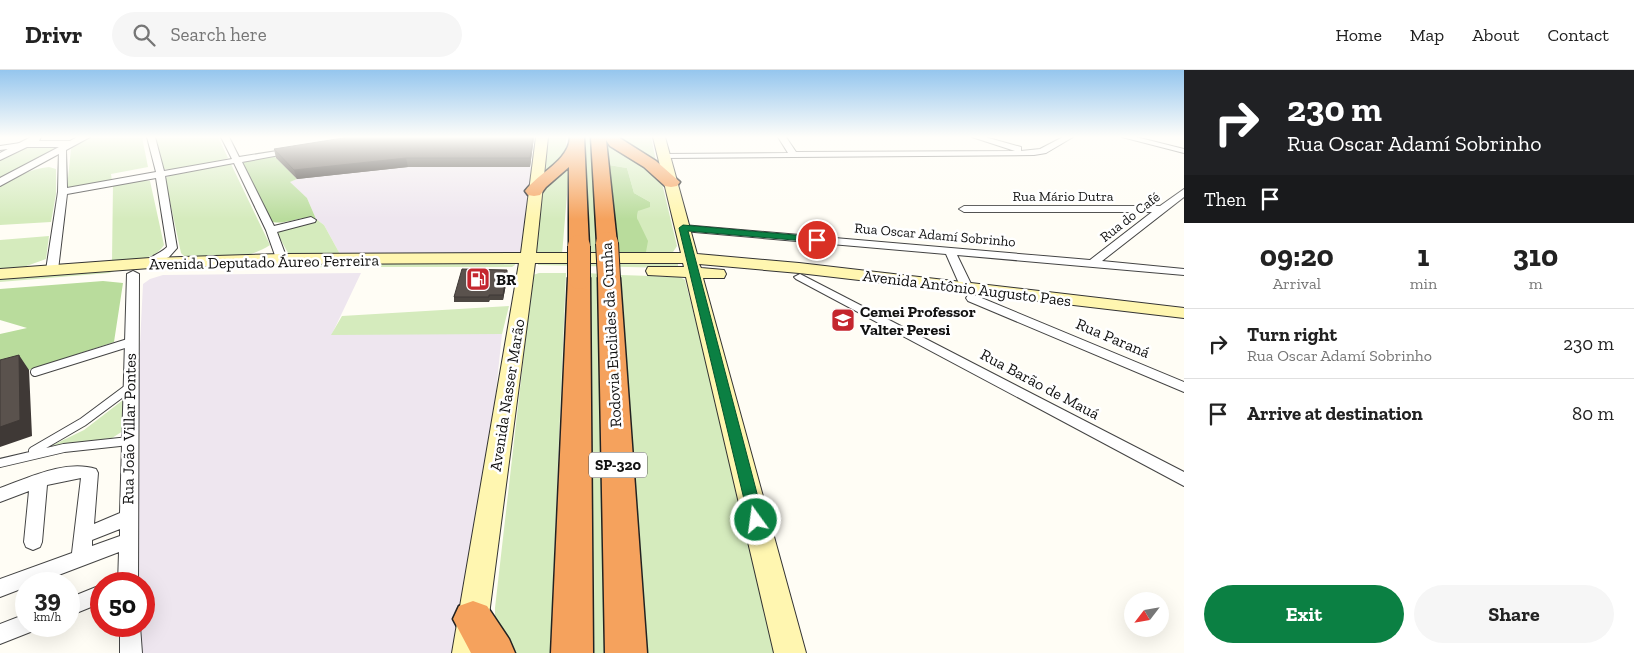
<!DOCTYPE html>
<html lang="en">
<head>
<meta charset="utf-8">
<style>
  body { margin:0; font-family:"Zilla Slab",serif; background:#f6f6f6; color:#222; height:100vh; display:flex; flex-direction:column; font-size:19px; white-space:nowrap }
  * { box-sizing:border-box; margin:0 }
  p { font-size:16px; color:#767676 }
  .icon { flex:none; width:28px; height:28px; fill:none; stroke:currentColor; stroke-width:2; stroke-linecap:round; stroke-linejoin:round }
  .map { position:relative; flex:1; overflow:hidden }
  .side { display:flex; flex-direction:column; background:#fff; width:450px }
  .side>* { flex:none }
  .top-card { background:#202124; color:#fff; overflow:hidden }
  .needle { width:32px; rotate:239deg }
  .tools { position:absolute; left:1124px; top:522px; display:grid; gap:10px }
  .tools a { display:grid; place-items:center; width:45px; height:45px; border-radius:50%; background:#fff; box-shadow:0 5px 20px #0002; font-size:25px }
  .speed { position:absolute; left:15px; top:502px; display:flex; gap:10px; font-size:25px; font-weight:700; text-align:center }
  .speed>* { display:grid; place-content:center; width:65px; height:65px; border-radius:50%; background:#fff; box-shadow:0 5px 20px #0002; line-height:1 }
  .speed small { font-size:12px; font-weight:400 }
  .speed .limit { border:8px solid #d22; background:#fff; color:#111 }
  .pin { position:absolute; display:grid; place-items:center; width:42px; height:42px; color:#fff; margin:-21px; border:2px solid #fff; border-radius:50%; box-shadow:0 1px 5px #0007 }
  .me { position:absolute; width:55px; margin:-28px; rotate:346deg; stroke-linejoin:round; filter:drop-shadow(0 0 4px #0008) }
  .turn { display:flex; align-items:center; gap:18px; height:105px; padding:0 20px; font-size:22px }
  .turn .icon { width:65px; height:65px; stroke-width:2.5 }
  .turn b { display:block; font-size:35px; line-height:42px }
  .then { display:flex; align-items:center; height:48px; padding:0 20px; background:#0003; gap:10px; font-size:19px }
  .eta { display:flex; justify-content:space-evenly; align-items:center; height:85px; text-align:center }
  .eta b { font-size:30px; font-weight:700; line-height:35px }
  .button { display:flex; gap:10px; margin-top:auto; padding:10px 20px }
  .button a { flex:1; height:58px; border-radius:30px; background:#0b8043; color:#fff; font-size:20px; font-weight:700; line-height:58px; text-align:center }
  .button a+a { background:#f6f6f6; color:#222 }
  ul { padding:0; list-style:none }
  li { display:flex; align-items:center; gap:15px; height:70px; padding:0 20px; border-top:1px solid #e0e0e0 }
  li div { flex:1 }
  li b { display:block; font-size:19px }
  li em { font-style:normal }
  header { display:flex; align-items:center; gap:30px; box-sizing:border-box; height:70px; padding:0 25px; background:#fff; border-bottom:1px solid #e0e0e0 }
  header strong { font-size:24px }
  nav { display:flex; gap:28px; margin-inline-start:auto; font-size:18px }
  .search { width:350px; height:45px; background:#f6f6f6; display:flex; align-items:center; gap:12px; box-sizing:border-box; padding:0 18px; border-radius:28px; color:#767676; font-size:19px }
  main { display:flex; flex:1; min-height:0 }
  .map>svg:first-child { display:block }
</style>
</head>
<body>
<header>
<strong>Drivr</strong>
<div class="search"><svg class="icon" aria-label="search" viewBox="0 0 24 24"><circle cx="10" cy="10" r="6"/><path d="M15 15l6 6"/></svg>Search here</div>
<nav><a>Home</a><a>Map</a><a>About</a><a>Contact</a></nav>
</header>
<main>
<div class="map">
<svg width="1184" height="583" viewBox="0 0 1184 583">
  <rect width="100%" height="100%" fill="#fffdf5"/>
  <path fill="#eee6ef" d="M408 97H532L520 182 511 186H341L324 155 316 149 307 128 289 112 297 109Z
    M361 203 332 264H502L488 397 457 583H141L139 556H144V514H137L140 369 138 315 143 214 150 209 163 205Z"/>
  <path fill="#d5ebbd" d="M89 67H142L148 97 111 104 112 111 76 118H67L71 79Z
    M155 67H218L228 88 222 91 171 100 164 99Z
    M545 67H566V83L544 106Z
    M581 67H593L601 185 586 186Z
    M613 67H651L656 91Z
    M609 71 661 109 677 176 673 182H646L637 148 638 141 650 132 634 123 627 98 609 95 608 80 606 72Z
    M56 75 60 78 0 110V88L29 76Z
    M223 94H231L270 175C244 192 215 188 186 188L181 183 165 108 178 102Z
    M49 97 56 99V124L51 152 0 155V116C16 107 30 99 49 97Z
    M567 97 569 100 562 185H541L536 182 538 137 543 119Z
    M138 109 150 111 164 175C154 192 130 190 112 192L113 114Z
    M316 149 324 155 341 186H294L288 183 277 163 281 159Z
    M49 166 46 189 21 198 0 200V170Z
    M357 192V196L353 197 168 198 169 196Z
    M516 192 515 195 512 197H374L372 195 373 193Z
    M674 192 678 193V196L674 198 538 195V193Z
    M117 200 109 203 0 212V207Z
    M539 203H566L550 583H505L495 555V538L533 205Z
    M588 203 601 204 613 583H582Z
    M621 205 680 207 685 210 714 322 776 583H645Z
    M509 236 502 264 331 265 342 246Z
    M123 330V361L112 368 51 376 84 360Z"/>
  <path fill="#b9dc9c" d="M274 86 297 109 290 112 307 128 316 149C303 144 287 155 273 152L241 94 248 90Z
    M609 95 627 98 634 123 650 132V137L638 141 637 148 648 171 646 182H619Z
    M103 211 123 213 114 272 29 300 0 303V264L27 258 0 250V219Z"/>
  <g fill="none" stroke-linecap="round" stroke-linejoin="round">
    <g stroke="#444" stroke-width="10">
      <path id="service" d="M35 302 131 272
        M33 381 83 352 130 317
        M0 393 64 378 129 371"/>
    </g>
    <g stroke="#444" stroke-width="2">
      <path id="minor" d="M147 67H155L164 101 232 89 221 67H229L239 87 296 78V82L242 92 274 156 311 147 316 150 315 152 277 162 287 189 281 192 277 191 266 160 234 93 165 106 177 178 169 187 150 196 144 193C150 186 160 184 167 177L156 108 67 124 58 200 52 203 48 202 46 200 58 122 59 78 66 80 67 118 156 102Z
        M778 67H786L796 82 1015 81 972 67H985L1021 77V81L1040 79 1063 67H1073L1046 83 1034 85 664 88 660 86 664 84 788 83Z
        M1122 67H1136L1184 79V83Z
        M27 72 31 74 30 76 0 80V76Z
        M1184 119V127L1102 191 1184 199V205L957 185 973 218 967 222 961 218 946 184 683 161 678 158 683 155 1090 190 1152 142H964L959 139 964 136H1160Z
        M133 201 139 204 138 514H118L119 482 35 514H26V517L0 527V509L72 483 81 408 47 415 42 472 40 477 33 480 26 477 24 472 29 421 0 432V418C28 408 66 389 96 399L98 403 94 454 120 443 127 204ZM120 459V466L92 476V470Z
        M800 204 1184 402V416L796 209 794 207Z
        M972 224 1184 312V322L968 231 966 228 968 225Z
        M101 515V533L69 546V528Z
        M26 544V556H35L33 561 0 574V554Z
        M120 556H140L142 583H120Z"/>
    </g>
    <g stroke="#444" stroke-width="2">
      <path id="tertiary" d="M31 67H41L39 71H70L77 67H90L0 116V108L59 77H27L0 90V83Z"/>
    </g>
    <g stroke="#333" stroke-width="2">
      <path id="secondary" d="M536 67H548L536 183H681L653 67H665L697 184 799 193 1184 238V248L799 203 699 194 701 198 724 200 726 204 724 208H703L806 583H774L686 207 648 205 646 201 648 197H684L683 193H535L484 583H452L519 193 281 194 150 198 0 209V199L150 188 281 184 521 183Z"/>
    </g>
    <g stroke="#222" stroke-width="3">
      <path id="motorway" d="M570 67H584L589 176 586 180 579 182 572 180 569 176V97L546 117 540 125 534 126 528 125 525 121C538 103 569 91 570 67Z
        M591 67H618L656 91 680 112 677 116 671 117 665 116 644 97 610 76 606 70 617 173 614 177 607 179 600 177 597 173Z
        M579 201 587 203 590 208 593 583H551L568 208 571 203Z
        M609 201 617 203 620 208 647 583H605L598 208 601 203Z
        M473 531 487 536 509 569 515 583H471L453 549 459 536Z"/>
    </g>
    <use href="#service" stroke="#fff" stroke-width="8"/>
    <use href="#minor" fill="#fff" fill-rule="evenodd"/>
    <use href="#tertiary" fill="#fff" fill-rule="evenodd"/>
    <use href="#secondary" fill="#fff6b0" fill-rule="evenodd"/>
    <use href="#motorway" fill="#f5a25d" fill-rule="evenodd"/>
    <g stroke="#222" stroke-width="24" stroke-linecap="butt">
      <path id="motorway-bridge" d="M607 173 609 208
        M579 176V208"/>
    </g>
    <use href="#motorway-bridge" stroke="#f5a25d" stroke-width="22"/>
  </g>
  <path fill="#4d4742" d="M534 67 530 97H408L297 109 276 88 274 79Z
    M508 204 503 230H490L489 232H454V227Z"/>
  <path fill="#3f3936" d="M533 67H534L530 97V88Z
    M406 88 408 97 297 109 294 100Z
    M507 200 508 204 503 230V225Z
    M19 285 29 300 32 366 0 377V357Z"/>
  <path fill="#5a524d" stroke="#3f3936" d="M349 67H533L530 88H406L294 100 274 79Z
    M462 199 507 200 503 225H489V227H454Z
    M19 285 20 350 0 357V290Z"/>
  <linearGradient id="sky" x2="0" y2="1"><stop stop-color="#95c6ee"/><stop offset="0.45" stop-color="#fffefa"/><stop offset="1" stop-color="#fffefa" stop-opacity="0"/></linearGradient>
  <rect width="1184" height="149" fill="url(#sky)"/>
  <path fill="#0b8043" stroke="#07532c" d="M683 155 817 167 821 170 817 172 688 161 764 450 762 454 756 456 751 454 749 450 679 158Z"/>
  <defs>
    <g id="fuel-square" transform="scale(1.25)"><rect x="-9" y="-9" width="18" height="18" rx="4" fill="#c4262e" stroke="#fff"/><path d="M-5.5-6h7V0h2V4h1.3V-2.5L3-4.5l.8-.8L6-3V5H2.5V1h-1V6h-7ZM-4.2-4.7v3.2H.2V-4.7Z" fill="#fff"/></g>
    <g id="school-square" transform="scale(1.25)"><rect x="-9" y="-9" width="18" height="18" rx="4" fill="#c4262e" stroke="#fff"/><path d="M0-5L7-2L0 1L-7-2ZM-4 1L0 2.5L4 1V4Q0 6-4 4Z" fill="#fff"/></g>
  </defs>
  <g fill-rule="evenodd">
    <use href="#fuel-square" x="478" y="209"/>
    <use href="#school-square" x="843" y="250"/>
  </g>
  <g text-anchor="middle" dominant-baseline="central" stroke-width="5" stroke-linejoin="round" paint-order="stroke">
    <g font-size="14" fill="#111" stroke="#fff">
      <text x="1063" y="126">Rua Mário Dutra</text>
      <text transform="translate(1130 147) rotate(-38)">Rua do Café</text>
      <text transform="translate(935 165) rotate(5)">Rua Oscar Adamí Sobrinho</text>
    </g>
    <rect fill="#fff" stroke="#585858" stroke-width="1" x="589" y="382.5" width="58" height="25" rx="4"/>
    <g font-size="15" font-weight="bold" fill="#111">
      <text x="618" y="395">SP-320</text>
    </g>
    <g font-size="16" fill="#111" stroke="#fff">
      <text transform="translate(264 192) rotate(-1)">Avenida Deputado Áureo Ferreira</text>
      <text transform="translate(967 218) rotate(7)">Avenida Antônio Augusto Paes</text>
      <text transform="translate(611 265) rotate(-93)">Rodovia Euclides da Cunha</text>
      <text transform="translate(1113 268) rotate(23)">Rua Paraná</text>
      <text transform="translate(1040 314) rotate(28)">Rua Barão de Mauá</text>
      <text transform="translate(507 325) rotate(-81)">Avenida Nasser Marão</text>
      <text transform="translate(129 359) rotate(-89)">Rua João Villar Pontes</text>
    </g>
    <g font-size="16" font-weight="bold" fill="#111" stroke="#fff" text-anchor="start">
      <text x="496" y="209">BR</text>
      <text x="860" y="241">Cemei Professor<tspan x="860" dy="18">Valter Peresi</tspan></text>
    </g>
  </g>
</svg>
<div class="tools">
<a><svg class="needle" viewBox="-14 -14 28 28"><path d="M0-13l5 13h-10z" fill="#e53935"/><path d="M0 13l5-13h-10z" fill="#767676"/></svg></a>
</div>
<div class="speed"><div>39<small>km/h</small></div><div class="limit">50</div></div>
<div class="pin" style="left:817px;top:170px;background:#d93025"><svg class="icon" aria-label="arrive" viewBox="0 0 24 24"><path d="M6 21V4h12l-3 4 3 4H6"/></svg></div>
<svg class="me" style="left:756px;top:450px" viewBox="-20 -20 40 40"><circle r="17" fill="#0b8043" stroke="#fff" stroke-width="3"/><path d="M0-11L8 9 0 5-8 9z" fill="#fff"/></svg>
</div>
<section class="side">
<div class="top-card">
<div class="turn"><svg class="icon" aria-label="right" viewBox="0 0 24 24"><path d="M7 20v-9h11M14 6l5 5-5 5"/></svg><div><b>230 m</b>Rua Oscar Adamí Sobrinho</div></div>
<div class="then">Then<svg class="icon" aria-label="arrive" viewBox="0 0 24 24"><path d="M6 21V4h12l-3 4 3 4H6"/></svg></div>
</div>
<div class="eta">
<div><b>09:20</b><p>Arrival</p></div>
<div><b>1</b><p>min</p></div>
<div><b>310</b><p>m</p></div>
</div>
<ul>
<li><svg class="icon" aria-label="right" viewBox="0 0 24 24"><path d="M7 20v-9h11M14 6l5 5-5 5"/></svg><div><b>Turn right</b><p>Rua Oscar Adamí Sobrinho</p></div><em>230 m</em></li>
<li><svg class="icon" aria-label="arrive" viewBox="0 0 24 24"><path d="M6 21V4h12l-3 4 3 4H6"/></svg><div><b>Arrive at destination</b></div><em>80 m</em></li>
</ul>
<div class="button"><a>Exit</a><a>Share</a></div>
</section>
</main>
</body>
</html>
